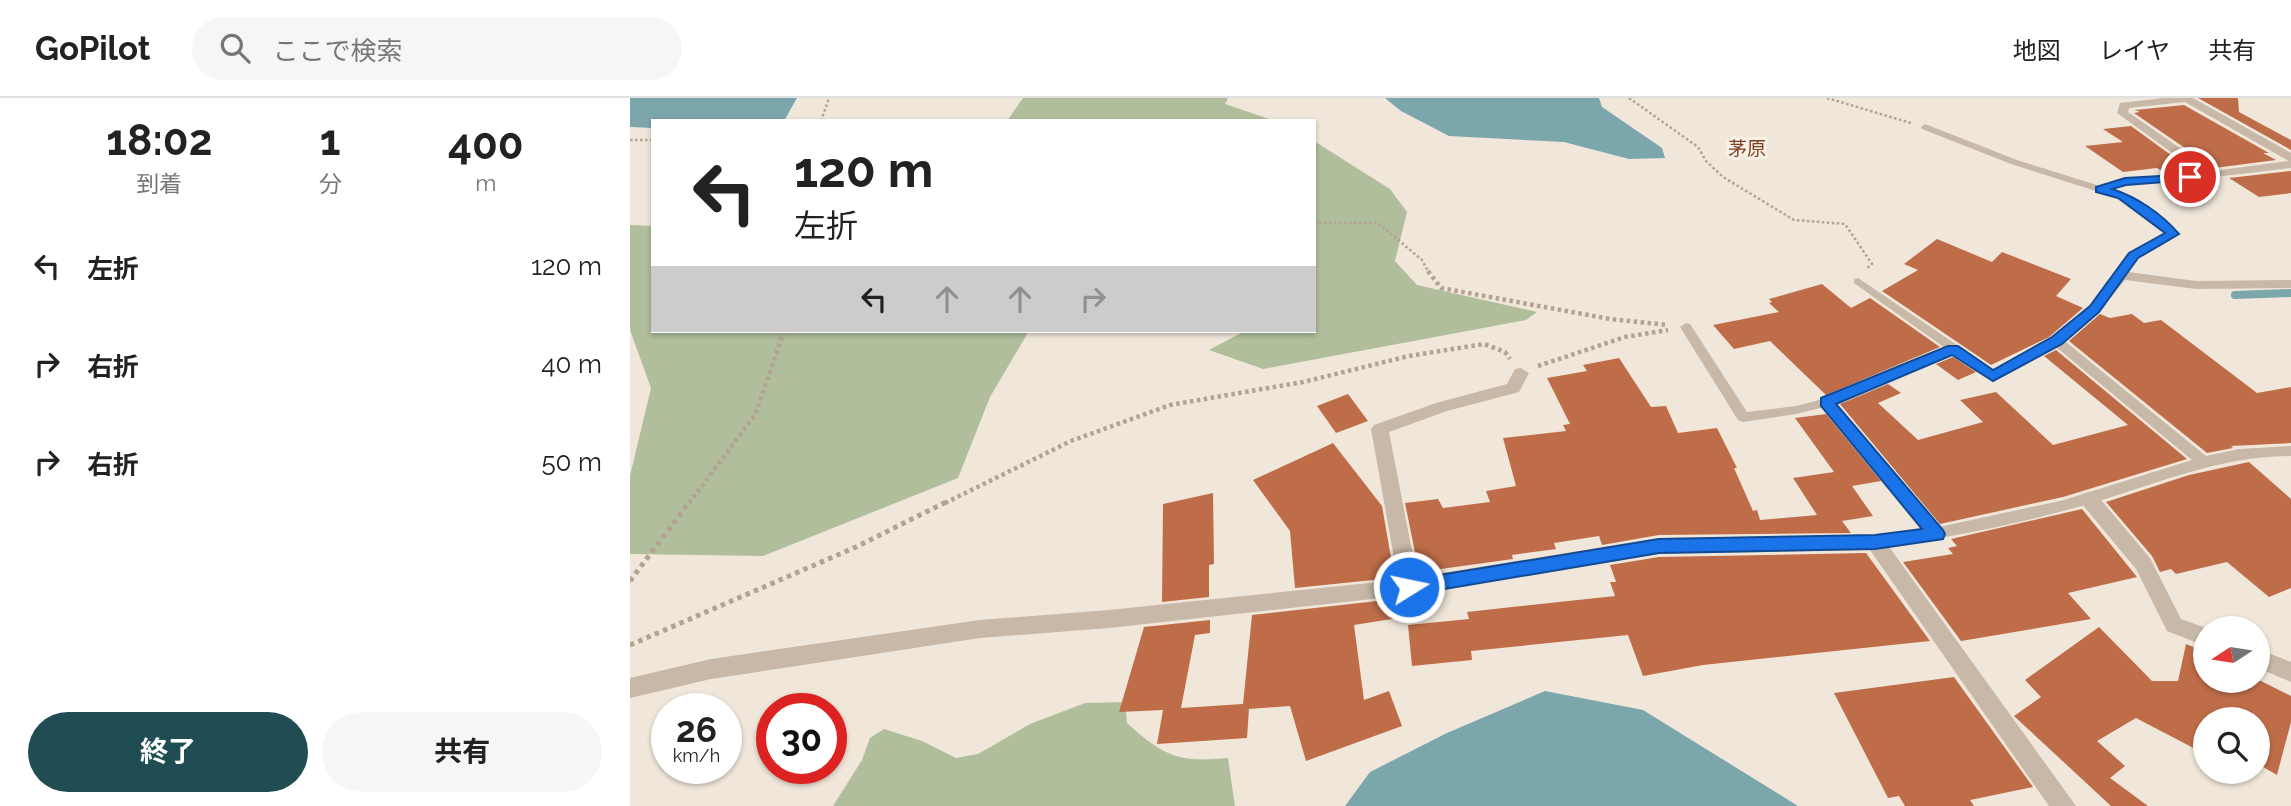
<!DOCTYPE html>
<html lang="ja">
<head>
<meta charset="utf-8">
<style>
  body { margin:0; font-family:Raleway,"Noto Sans JP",sans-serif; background:#f6f6f6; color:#222; height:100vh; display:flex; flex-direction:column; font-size:26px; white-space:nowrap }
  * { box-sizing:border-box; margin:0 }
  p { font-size:23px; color:#767676 }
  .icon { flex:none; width:38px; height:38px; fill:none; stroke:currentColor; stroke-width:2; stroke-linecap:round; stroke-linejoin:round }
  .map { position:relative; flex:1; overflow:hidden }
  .details { display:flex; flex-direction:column; background:#fff; width:630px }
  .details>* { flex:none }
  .banner { position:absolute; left:21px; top:21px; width:665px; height:214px; border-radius:0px; box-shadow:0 2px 5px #0004; background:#fff; color:#222; overflow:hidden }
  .needle { width:46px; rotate:258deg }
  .fabs { position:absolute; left:1563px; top:518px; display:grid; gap:14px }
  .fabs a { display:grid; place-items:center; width:77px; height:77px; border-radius:50%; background:#fff; box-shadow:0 2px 5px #0004; font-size:35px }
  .speed { position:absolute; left:21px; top:595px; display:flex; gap:14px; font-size:35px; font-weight:700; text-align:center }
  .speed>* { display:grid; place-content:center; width:91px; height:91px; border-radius:50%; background:#fff; box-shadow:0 2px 5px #0004; line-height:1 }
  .speed small { font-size:18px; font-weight:400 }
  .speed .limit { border:10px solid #d22; background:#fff; color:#111 }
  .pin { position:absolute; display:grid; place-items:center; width:60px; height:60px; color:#fff; margin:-30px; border:4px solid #fff; border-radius:50%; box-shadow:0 2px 7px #0007 }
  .me { position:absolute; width:77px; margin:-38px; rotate:80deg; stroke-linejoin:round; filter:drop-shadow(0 0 5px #0008) }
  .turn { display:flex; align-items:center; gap:24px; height:147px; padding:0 28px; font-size:32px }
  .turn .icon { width:91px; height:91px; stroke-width:2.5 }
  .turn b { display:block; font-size:49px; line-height:60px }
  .lanes { display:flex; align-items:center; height:66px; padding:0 28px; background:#0003; justify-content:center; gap:35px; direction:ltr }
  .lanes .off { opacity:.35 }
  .eta { display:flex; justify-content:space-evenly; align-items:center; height:119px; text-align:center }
  .eta b { font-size:42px; font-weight:700; line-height:49px }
  .cta { display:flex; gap:14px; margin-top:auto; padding:14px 28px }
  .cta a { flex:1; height:80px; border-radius:42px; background:#1f4d53; color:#fff; font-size:28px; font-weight:700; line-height:80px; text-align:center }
  .cta a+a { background:#f6f6f6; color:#222 }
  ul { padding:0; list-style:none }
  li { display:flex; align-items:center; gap:21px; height:98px; padding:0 28px }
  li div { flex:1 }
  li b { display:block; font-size:26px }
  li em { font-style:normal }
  header { display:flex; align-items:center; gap:42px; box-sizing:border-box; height:98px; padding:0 35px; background:#fff; border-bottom:2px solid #e0e0e0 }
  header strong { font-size:33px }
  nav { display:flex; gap:38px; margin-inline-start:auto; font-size:24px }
  .search { width:490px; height:63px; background:#f6f6f6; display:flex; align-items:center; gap:18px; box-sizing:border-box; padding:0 24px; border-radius:38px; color:#767676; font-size:26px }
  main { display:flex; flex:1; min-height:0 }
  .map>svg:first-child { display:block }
</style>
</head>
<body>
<header>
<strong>GoPilot</strong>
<div class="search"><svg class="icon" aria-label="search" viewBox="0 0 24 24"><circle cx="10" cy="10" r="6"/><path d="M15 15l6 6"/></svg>ここで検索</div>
<nav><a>地図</a><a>レイヤ</a><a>共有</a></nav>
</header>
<main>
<section class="details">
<div class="eta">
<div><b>18:02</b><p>到着</p></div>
<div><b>1</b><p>分</p></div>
<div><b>400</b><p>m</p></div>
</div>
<ul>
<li><svg class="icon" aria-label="left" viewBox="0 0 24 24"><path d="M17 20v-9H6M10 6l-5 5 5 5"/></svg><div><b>左折</b></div><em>120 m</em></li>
<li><svg class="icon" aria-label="right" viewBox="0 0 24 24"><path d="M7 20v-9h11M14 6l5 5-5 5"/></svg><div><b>右折</b></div><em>40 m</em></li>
<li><svg class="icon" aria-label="right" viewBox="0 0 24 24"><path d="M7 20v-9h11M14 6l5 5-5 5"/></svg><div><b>右折</b></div><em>50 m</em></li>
</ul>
<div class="cta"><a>終了</a><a>共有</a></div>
</section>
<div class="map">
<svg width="1661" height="708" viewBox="0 0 1661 708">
  <rect width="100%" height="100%" fill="#f0e7da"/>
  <path fill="#b0be9b" d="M393 0H598L595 6 645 23H377Z
    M684 43 760 91 777 114 765 163 787 187 907 214 896 222 633 271 579 252 615 233H684Z
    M0 127 23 128V233H399L360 299 328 380 133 458 0 456V378L21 290 0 232Z
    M495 604 497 625C533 658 549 665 598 660L605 708H203L232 662 240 640 254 631 292 643 326 660 348 656 400 626 455 605Z"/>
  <path fill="#7ba6ac" d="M0 0H167L154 23H23V30L0 29Z
    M755 0H969L972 9 1032 50 1035 60 999 61 934 44 819 38 771 13Z
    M915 593 1013 612 1168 708H715L740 674 817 635Z"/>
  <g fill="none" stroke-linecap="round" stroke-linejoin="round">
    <path stroke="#7ba6ac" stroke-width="8" d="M1605 197 1661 195"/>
  </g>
  <path fill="#bf6d49" d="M1568 0H1608L1609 14 1661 42V52Z
    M1554 7 1639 55H1633L1646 62 1584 70 1504 15 1510 14 1505 12Z
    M1501 28 1563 73 1535 75 1527 70 1493 74 1455 48 1493 44 1473 31Z
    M1661 73V95L1629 99 1599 80Z
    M1307 141 1362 164 1372 154 1441 181 1426 198 1453 210 1419 239 1361 267 1252 193 1288 172 1274 166Z
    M1192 186 1221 210 1240 200 1310 249 1196 297 1140 243 1104 251 1083 227 1149 214 1139 205 1142 204 1139 201Z
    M1470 216 1480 220 1502 216 1514 225 1531 222 1627 295 1661 289V345L1601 348 1603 350 1577 355 1439 243Z
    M1426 252 1557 361 1433 399 1310 426 1210 306 1258 286 1271 295 1248 305 1288 342 1353 324 1330 302 1366 294 1423 347 1498 327 1414 258Z
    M1323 259 1346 274 1328 282 1306 266Z
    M989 260 1021 309 1036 308 1048 335 1087 330 1107 370H1104L1123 413 1127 412 1130 422 1187 417 1163 380 1204 374 1165 320 1196 316 1251 383 1222 388 1243 418 1212 423 1221 435 1029 437 972 447 969 438 924 445 926 451 882 457 883 461 789 474 775 405 808 401 813 410 860 404 856 393 886 388 873 340 936 333 933 327 940 326 917 280 957 273 953 267Z
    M718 296 738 323 706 335 687 308Z
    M703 345 752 408 764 477 762 480 665 490 660 433 623 382Z
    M1619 364 1661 401V490L1639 499 1597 464 1546 476 1541 471 1530 474 1522 458 1476 404 1559 377Z
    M583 395 584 466 579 467V499L532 504 533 406Z
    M1452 411 1507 479 1438 495 1461 521 1331 543 1273 464 1323 456 1318 450 1327 448 1321 441Z
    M1236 455 1300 543 1073 567 1013 578 998 537 841 553 842 562 782 568 778 527 839 521 837 514 985 498 980 484H986L980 467 1029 459Z
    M765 501 768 520 724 527 734 602 759 593 772 628 676 663 660 608 619 611 617 640 527 646 533 612 489 614 514 529 580 522V535L565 537 551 610 613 606 622 517Z
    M1469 529 1522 583H1548L1556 546 1575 554V583H1631L1661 598V624L1647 677 1628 666V621H1575V656L1506 620 1467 643 1495 668 1480 680 1518 708H1481L1384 618 1411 599 1395 582Z
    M1324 579 1403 689 1340 702 1344 708H1275L1269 698 1258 700 1204 595Z"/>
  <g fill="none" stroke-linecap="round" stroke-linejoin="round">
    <path stroke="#b3a291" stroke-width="2.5" stroke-dasharray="2.5 2.5" stroke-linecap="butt" d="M999 0 1068 49 1076 63 1093 79 1164 122 1215 126 1242 166 1236 171
      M1197 0 1281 25
      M191 23 199 0
      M0 42H23
      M684 125H748L792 162 799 175"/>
    <path stroke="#b3a291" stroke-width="4.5" stroke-dasharray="3.5 3.5" stroke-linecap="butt" d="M798 173 811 190 980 221 1038 227
      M908 268 995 239 1038 232
      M59 405 125 317 154 233
      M315 405 441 343 540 307 673 284 779 258 854 246 875 254 880 261"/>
    <path stroke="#b3a291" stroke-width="5" stroke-dasharray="4.5 4.5" stroke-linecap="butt" d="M0 483 60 403
      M0 547 226 449 318 403"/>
    <path fill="#c7b8a7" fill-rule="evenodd" d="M1295 26 1387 62 1470 88 1495 81 1581 74 1586 77 1581 80 1496 87 1480 91C1506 99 1530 116 1548 136L1508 160 1495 179 1491 180 1485 177 1500 156 1536 135 1519 120 1488 100 1381 66 1292 31 1291 29Z
      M1228 180 1364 272 1423 240H1431L1576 358 1609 351 1661 348V358C1589 358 1527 386 1459 406 1389 426 1317 440 1245 450L1240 448 1237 444 1240 440 1245 438 1293 431 1194 309 1166 316 1113 324 1108 322 1050 229 1056 225 1060 226 1117 314 1166 308 1193 301 1315 250 1224 185V181ZM1426 249 1562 362 1434 402 1309 429 1206 305 1323 256 1363 282Z"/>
    <path fill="#c7b8a7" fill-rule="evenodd" d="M1534 0H1563L1661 55V70L1577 80 1487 15 1490 5ZM1555 4 1657 62 1658 63 1583 73 1498 14 1499 10Z
      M1491 173 1566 183 1661 182V190L1566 191 1495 182 1469 214 1432 246H1422L1419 243 1422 240 1459 208 1486 174Z
      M891 270 899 275 889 294 817 313 759 334 787 479 1029 440 1245 437 1252 439 1446 708H1419L1240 452 1029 456 779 497 479 530 350 540 81 581 0 600V580L81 561 350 522 479 512 768 482 741 331 744 327 806 305 877 286 885 271Z
      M1459 394 1466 396 1520 460 1551 521 1576 530 1575 548 1537 533 1506 471 1452 406 1450 401 1452 396Z
      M1628 551 1661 564V584L1628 570Z"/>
  </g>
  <path fill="#1a73e8" stroke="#114b97" stroke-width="2" d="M1564 76V81L1560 82 1496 87 1482 91C1507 99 1532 116 1549 136L1508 160 1469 214 1432 246 1363 283 1322 257 1206 306 1313 432 1315 436 1313 441 1245 451 1029 455 779 497 772 495 770 489 779 482 1029 441 1245 437 1292 431 1191 308V300L1318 248H1328L1363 272 1422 239 1460 208 1499 155 1535 135 1488 100 1466 94V89L1495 80Z"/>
  <g text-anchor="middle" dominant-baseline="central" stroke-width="6" stroke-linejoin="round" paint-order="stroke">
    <g font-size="19" fill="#7f4024" stroke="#f8f1e6">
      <text x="1117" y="50">茅原</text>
    </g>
  </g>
</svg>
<div class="fabs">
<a><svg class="needle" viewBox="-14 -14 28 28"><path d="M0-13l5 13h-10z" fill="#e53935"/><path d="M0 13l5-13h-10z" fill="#767676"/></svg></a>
<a><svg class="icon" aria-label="search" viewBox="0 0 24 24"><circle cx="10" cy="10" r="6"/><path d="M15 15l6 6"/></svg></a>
</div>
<div class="speed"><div>26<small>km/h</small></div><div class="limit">30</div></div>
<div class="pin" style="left:1560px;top:79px;background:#d93025"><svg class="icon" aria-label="arrive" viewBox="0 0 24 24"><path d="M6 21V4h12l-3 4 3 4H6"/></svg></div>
<svg class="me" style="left:779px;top:489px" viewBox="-20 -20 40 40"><circle r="17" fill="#1a73e8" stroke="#fff" stroke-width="3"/><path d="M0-11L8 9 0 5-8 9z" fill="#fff"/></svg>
<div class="banner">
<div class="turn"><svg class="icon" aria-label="left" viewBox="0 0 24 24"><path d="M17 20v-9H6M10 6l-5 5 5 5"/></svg><div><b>120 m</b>左折</div></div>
<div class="lanes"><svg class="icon" aria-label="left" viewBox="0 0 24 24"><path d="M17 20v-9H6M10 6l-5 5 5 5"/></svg><svg class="icon off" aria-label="ahead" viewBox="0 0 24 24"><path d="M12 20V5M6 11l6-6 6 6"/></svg><svg class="icon off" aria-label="ahead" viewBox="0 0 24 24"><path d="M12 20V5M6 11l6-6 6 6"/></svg><svg class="icon off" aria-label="right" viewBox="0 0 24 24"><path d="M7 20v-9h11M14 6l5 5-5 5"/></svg></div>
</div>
</div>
</main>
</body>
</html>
